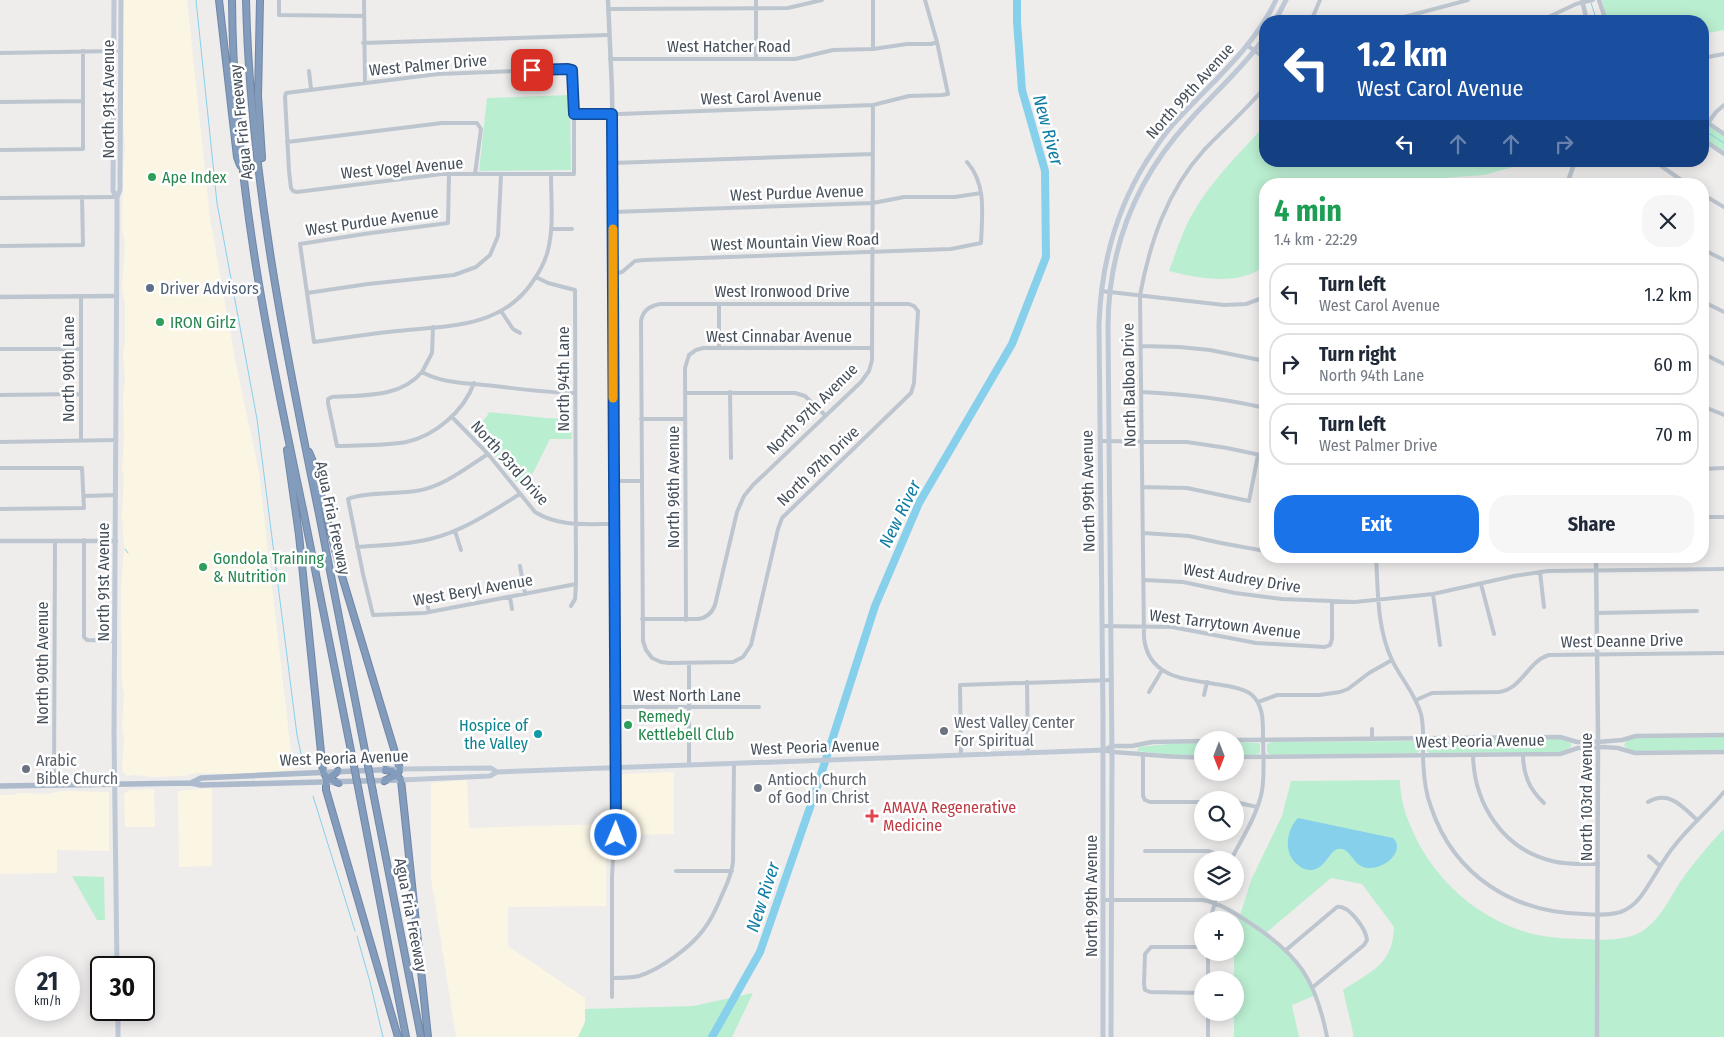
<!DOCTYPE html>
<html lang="en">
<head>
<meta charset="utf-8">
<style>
  body { margin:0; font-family:"Fira Sans Condensed",sans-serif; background:#f6f6f7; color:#1f2937; height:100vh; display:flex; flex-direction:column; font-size:19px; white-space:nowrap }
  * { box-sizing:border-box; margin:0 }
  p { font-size:16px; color:#747a83 }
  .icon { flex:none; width:28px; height:28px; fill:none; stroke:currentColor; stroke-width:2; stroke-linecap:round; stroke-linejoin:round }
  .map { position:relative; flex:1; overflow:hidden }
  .side { position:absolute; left:1259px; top:178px; width:450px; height:385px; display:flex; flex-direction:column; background:#fff; border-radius:20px; box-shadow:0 2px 12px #0003 }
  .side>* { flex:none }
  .banner { position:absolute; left:1259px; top:15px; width:450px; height:152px; border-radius:20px; box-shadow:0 2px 12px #0003; background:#1a4fa0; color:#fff; overflow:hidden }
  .needle { width:32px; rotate:180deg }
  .buttons { position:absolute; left:1194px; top:731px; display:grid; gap:10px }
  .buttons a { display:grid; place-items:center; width:50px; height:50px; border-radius:50%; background:#fff; box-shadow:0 2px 12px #0003; font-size:25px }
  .speed { position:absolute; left:15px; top:956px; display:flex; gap:10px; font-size:25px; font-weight:700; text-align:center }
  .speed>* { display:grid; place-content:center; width:65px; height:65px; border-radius:50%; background:#fff; box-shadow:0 2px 12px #0003; line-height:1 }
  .speed small { font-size:12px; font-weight:400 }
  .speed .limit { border:2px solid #111; border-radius:8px; background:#fff; color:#111 }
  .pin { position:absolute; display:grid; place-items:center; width:42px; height:42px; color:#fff; margin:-21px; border-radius:10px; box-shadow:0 2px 8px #0006 }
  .me { position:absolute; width:55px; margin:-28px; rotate:1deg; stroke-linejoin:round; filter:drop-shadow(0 0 4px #0008) }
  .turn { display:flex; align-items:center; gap:18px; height:105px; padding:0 15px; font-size:22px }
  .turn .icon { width:65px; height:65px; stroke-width:2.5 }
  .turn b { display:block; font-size:35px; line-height:42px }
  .lanes { display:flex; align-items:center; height:48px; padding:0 15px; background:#0003; justify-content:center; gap:25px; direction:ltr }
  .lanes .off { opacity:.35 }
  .round { display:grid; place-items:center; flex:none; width:52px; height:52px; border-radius:20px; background:#f6f6f7 }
  .headline { display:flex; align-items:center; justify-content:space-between; height:85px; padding:0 15px }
  h1 { font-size:30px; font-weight:700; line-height:38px; color:#1e9e55 }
  .primary-button { display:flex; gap:10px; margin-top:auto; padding:10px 15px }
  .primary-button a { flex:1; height:58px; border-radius:20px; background:#1a73e8; color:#fff; font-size:20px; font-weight:700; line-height:58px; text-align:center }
  .primary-button a+a { background:#f6f6f7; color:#1f2937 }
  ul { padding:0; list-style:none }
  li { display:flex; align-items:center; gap:15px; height:62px; margin:0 10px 8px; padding:0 5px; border:2px solid #e0e1e3; border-radius:20px }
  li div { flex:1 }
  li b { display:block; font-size:19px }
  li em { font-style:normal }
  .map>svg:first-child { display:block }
</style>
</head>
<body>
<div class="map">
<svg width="1724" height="1037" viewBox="0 0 1724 1037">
  <rect width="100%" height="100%" fill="#efecec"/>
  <path fill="#fbf6e4" d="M123 0H187L210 218 235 359 259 473 293 770 240 774 197 773 183 776 153 777 135 775 127 776 122 771 124 738 122 725 124 695 122 682 121 590 124 548 122 515 124 475 122 471 124 440 123 397 125 379 123 353 125 341V303L122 287 125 245 122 229 123 167 125 148 123 115Z
    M674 772V834L619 835 618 777 619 774Z
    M467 780 469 828 607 824 606 906 508 907V946L585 998V1022L578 1037H456L431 877V783Z
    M212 788V866L179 867 178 791Z
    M154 789 155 827H125L124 794 130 790Z
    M62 791 109 792V851L57 850V873L0 874V795H13L19 793 46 794Z"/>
  <path fill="#baeed1" d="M1602 0H1724V30L1703 34 1702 21H1608Z
    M570 95 571 170 479 171 487 98Z
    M1702 122 1724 136V152L1703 137Z
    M1265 126V161H1545L1509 168 1484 175 1358 184H1265V266C1240 286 1199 279 1169 271 1176 253 1181 235 1190 218 1209 183 1238 154 1265 126Z
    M489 412 546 418 571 419 572 439H550L533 473 516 482 474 431 487 416Z
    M1724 737V750L1635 751 1626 748 1624 745 1626 741 1634 738Z
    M1560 739 1571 743V747L1560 752 1429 753 1426 749V742L1431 740Z
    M1417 741 1420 742 1421 750 1417 753 1271 755 1267 752V744L1272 742Z
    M1235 742 1258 743 1260 744V753L1255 755H1235Z
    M1179 743H1202V755L1183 756 1137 751 1139 747Z
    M1400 780C1400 799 1406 817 1414 834 1436 882 1481 921 1533 934 1550 938 1568 939 1585 939 1603 940 1625 941 1641 932 1662 919 1671 894 1685 875 1697 859 1710 843 1724 829V1037H1354L1343 990C1371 971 1393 965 1394 927L1362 884 1331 878 1266 933 1294 957 1316 995 1292 1005 1299 1037H1234V953L1237 914 1240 915 1252 878 1282 816 1291 781Z
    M72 876 104 877 105 920H97Z
    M753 993 732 1037H578L585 1022V1009L693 1006Z"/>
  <path fill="#87d0eb" d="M1298 818 1393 838C1408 852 1378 875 1361 866 1353 862 1348 846 1338 849 1329 851 1326 868 1312 870 1307 870 1302 869 1298 865 1283 854 1286 830 1298 818Z"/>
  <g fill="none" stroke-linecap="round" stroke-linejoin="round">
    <path stroke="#87d0eb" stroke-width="1" d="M196 0 217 203 257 419 297 735 303 763
      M1591 3 1597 21
      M1702 129 1724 143
      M125 549 128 553
      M313 796 355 931
      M357 936 370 982 383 1037"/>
    <path stroke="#87d0eb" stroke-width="8" d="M712 1037 760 952 816 790 875 606 919 503 1012 344 1046 257 1045 171 1022 90 1017 21V0"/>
    <g stroke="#6f87a8" stroke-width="8">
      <path id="motorway" d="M219 0 237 157 240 165
        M232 0C233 174 268 345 304 514 321 596 336 679 353 761
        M246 0C250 173 284 344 319 514 335 596 351 678 367 761
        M260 0 258 96 262 158
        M287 450 299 535 323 772 328 779 339 783
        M309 452 312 459 341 573 400 769 397 775 384 781
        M385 770 392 771 401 780 428 1037
        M338 771 326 780V790L398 1037
        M359 792 406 1037
        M373 792 421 1037"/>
    </g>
    <path stroke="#bdc6cf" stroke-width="4" d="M279 0V15L364 16
      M364 0 365 82
      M756 0V59
      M873 0V49
      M608 9 788 8 822 0
      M1311 21 1320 0
      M1389 21 1468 0
      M1540 21 1576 4 1593 0
      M363 43 608 35
      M1248 46 1265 58
      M0 53 116 51
      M1702 58 1724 54
      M610 59H795L833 50 873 49 907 44H931L937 42
      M568 69 573 70 574 76V174H442L297 192 293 191 291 188 289 171 285 97 286 93 438 74Z
      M309 71 311 89
      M0 102 83 101
      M574 114H619L873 105 909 96 942 95 948 94 937 42 925 0
      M1708 123 1716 112 1724 105
      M287 142 442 123H477L481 129 475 174
      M0 150 83 149V51
      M1654 161 1687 184
      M613 163 873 154
      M449 174 448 223 364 234 300 244 314 342C342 338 369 334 397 331 446 326 500 328 531 284 539 273 545 263 548 250 554 226 551 199 551 175
      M1702 194 1724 207
      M0 198 117 197
      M613 212 873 203 904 197H955L981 193
      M551 229H572
      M0 246 83 245 82 197
      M1702 249 1724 260
      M613 274 622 272 635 261 644 260 951 249 981 243C982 216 987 184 967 162
      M536 277 548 283 575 290 576 584 575 599 571 606
      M1101 291 1224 305 1246 304 1265 297
      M307 293 368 284 454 275 476 267 490 255 498 236 501 175
      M81 297V441
      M1702 301 1724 312
      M660 304H909L914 306 918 311 914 383 911 393 782 518 778 529 751 645 743 657 733 662 669 663 661 662 652 658 646 650 643 641 641 321C643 310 650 306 660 304Z
      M719 304V348
      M501 311 513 329 520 333
      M1141 346 1179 347 1210 350 1265 361
      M0 349H81
      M1702 353 1724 364
      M422 372 432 353 433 327
      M474 383C464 411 435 436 406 442 384 446 359 445 337 446L328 403V399L332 397C364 395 400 398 422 372 443 384 470 383 494 386 521 389 548 393 575 393
      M730 392 731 458
      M1142 392C1186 394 1222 398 1265 408
      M685 393H795L805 396 825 415
      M0 395 81 394
      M1702 406 1724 415
      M452 417 488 454 535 512C559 527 586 524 613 524
      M641 419H685
      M1100 441 1187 442 1227 448 1265 456
      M0 442 116 440
      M488 454C466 468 443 487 416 491 398 494 363 492 348 499L363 574 373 615 424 613 576 584
      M0 468H82L84 508 0 509
      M1702 469 1724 468
      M613 481H642
      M1142 487 1187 488 1249 501 1258 455
      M84 496 116 495
      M1702 517H1724
      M455 531 461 550
      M1143 533 1189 536 1221 543 1265 551
      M84 540V637L87 640 115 641
      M357 547C381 545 407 545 430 539 463 531 491 512 520 494
      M1376 556C1378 591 1377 629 1392 660 1401 679 1415 693 1421 714 1424 726 1423 739 1423 751 1423 770 1424 789 1431 807 1454 876 1514 913 1584 914 1597 915 1614 916 1625 910 1634 906 1641 897 1646 889 1656 874 1664 858 1675 845 1690 826 1709 810 1724 792
      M520 566 525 594
      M1540 572 1544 607
      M1144 580 1183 582 1235 593 1282 599 1355 602 1433 594 1514 576 1548 571 1724 569
      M1481 584 1494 634
      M425 594 429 612
      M1433 594 1440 645
      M510 597 512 609
      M1597 613 1697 611
      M642 619H698C706 618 712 613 715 605L737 512 744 496 753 485 861 382 869 371 872 360 873 105
      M686 620 685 368 689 355 696 350 703 348H872
      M1102 626 1172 627 1256 643 1325 647 1330 645 1332 639V602
      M689 663V765
      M1027 682 1028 753
      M1149 692 1162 670
      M1204 695 1207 682
      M1416 700 1432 693 1499 692C1522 689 1528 661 1549 655L1724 653
      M1258 702 1277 695H1319L1340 692 1348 689 1369 673 1392 660
      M615 707H759
      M1372 729V739
      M1523 754C1523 774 1529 789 1544 803
      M961 755 960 685 1112 680
      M1143 755V796L1145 800 1150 802H1202
      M1473 755C1474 803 1502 849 1552 861 1567 865 1582 864 1598 864
      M54 786 55 541
      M1235 802 1257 807
      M1648 802C1669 790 1682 806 1697 820
      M1145 851H1208L1231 859
      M1649 856 1660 866
      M1231 860C1242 838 1257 816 1262 791 1265 773 1263 753 1263 734 1263 720 1263 705 1252 695 1245 689 1236 688 1228 686 1193 679 1149 682 1144 638L1140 295C1150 242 1167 191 1204 150 1224 129 1246 110 1265 87
      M676 871H732
      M1103 900H1202C1220 903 1235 913 1250 923 1299 955 1316 980 1327 1037
      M1210 920 1218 892
      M1202 947H1151L1145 954 1144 984 1145 990 1150 992 1202 993
      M1286 950 1337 907C1349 905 1366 929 1367 940L1364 945 1313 987
      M612 978C621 978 631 978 639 976 661 969 691 947 704 929 712 919 717 907 722 895 727 884 732 874 733 862L734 764
      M1208 980V952
      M612 997V877L616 807 615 768
      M1208 1037V1012"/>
    <path stroke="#bdc6cf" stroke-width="4.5" d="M608 0 612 90 613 163 615 768
      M1582 0 1587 21
      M1599 0 1606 21
      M1702 119 1724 134
      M1702 139 1724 154
      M1567 184 1575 161
      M0 297 116 296
      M0 541H116
      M1596 556 1598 737 1597 1037
      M1235 740 1560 737 1577 742H1598L1622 740 1636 736 1724 735
      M1104 750 1112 746H1132L1152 742 1202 741
      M1104 750C1112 753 1119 752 1127 753 1152 755 1177 758 1202 757
      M1235 757 1560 754 1578 748 1604 747 1618 748 1635 753 1724 752"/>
    <path stroke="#bfc9d6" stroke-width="5" d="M114 0 113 191 117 197V224L114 733 117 968
      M1275 21 1286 0
      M117 197 120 190 121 0
      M400 769 491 768 497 772
      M401 780 490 776 497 772 1104 750
      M118 1010V1037
      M1103 1037V720L1099 324C1101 265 1115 212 1146 162 1154 150 1161 139 1170 128 1207 86 1252 51 1276 0
      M1111 1037 1112 758 1108 328C1108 248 1135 180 1189 121 1214 93 1243 68 1265 37"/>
    <path stroke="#acbacc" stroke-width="5.5" d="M191 783 201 778 400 769
      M0 786 191 783 201 785 401 780"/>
    <use href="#motorway" stroke="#849cbc" stroke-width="6"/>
    <g stroke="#6f87a8" stroke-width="8" stroke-linecap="butt">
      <path id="motorway-bridge" d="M353 761 359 792
        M367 761 373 792"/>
    </g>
    <use href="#motorway-bridge" stroke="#849cbc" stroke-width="6"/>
  </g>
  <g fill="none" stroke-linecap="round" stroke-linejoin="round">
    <g stroke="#114b97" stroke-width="12">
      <path id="route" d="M532 70 568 69 572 70 574 114H612L616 835"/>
    </g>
    <use href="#route" stroke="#1a73e8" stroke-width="9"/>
    <path stroke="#f59e0b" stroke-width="9" d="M613 229V398"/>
  </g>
  <g fill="#2e9e5b" stroke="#fff" stroke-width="2">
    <circle cx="152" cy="177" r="5"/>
    <circle cx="160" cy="322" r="5"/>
    <circle cx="203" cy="567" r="5"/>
    <circle cx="628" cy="725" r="5"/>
  </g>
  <circle fill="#5c6f8a" stroke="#fff" stroke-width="2" cx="150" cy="288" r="5"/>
  <g fill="#6b7280" stroke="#fff" stroke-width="2">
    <circle cx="944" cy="731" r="5"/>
    <circle cx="26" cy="769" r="5"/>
    <circle cx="758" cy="788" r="5"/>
  </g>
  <circle fill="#0f9aa8" stroke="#fff" stroke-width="2" cx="538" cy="734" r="5"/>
  <path fill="#e0444e" stroke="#fff" stroke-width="2" d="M869.5 808.5h5v5h5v5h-5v5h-5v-5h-5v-5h5z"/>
  <g text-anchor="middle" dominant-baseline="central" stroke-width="5" stroke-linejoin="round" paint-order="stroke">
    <g font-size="16" fill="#454f5a" stroke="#fff">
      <text x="729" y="46">West Hatcher Road</text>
      <text transform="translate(428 65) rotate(-5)">West Palmer Drive</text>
      <text transform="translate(1190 91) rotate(-48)">North 99th Avenue</text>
      <text transform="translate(761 97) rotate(-2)">West Carol Avenue</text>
      <text transform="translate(108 99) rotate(-90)">North 91st Avenue</text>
      <text transform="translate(241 122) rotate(-96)">Agua Fria Freeway</text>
      <text transform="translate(402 168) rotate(-5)">West Vogel Avenue</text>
      <text transform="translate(797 193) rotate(-2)">West Purdue Avenue</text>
      <text transform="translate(372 221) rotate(-8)">West Purdue Avenue</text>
      <text transform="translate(795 242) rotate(-2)">West Mountain View Road</text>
      <text x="782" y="291">West Ironwood Drive</text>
      <text x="779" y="336">West Cinnabar Avenue</text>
      <text transform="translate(68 369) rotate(-90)">North 90th Lane</text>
      <text transform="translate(563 379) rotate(-90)">North 94th Lane</text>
      <text transform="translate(1129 385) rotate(-91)">North Balboa Drive</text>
      <text transform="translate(812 409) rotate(-45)">North 97th Avenue</text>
      <text transform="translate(510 463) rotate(48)">North 93rd Drive</text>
      <text transform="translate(818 466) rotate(-44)">North 97th Drive</text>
      <text transform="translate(673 487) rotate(-90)">North 96th Avenue</text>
      <text transform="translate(1088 491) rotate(-91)">North 99th Avenue</text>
      <text transform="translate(333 518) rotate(78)">Agua Fria Freeway</text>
      <text transform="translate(1242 578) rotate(9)">West Audrey Drive</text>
      <text transform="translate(103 582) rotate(-90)">North 91st Avenue</text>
      <text transform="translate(473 590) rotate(-10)">West Beryl Avenue</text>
      <text transform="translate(1225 624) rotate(7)">West Tarrytown Avenue</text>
      <text transform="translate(1622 641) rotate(-1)">West Deanne Drive</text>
      <text transform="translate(42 663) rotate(-90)">North 90th Avenue</text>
      <text x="687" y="695">West North Lane</text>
      <text transform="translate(1480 741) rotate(-1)">West Peoria Avenue</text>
      <text transform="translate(815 747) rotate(-2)">West Peoria Avenue</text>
      <text transform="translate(344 758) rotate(-2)">West Peoria Avenue</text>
      <text transform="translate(1586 797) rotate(-90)">North 103rd Avenue</text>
      <text transform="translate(1091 896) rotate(-90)">North 99th Avenue</text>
      <text transform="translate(411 915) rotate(79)">Agua Fria Freeway</text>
    </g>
    <g font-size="16" fill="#27864d" stroke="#fff" text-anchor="start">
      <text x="162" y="177">Ape Index</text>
      <text x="170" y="322">IRON Girlz</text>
      <text x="213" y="558">Gondola Training<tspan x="213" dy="18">&amp; Nutrition</tspan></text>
      <text x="638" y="716">Remedy<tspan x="638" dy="18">Kettlebell Club</tspan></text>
    </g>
    <g font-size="16" fill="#4e5e75" stroke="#fff" text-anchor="start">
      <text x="160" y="288">Driver Advisors</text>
    </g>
    <g font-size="16" fill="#5b616d" stroke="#fff" text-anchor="start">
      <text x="954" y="722">West Valley Center<tspan x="954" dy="18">For Spiritual</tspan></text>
      <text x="36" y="760">Arabic<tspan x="36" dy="18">Bible Church</tspan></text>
      <text x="768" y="779">Antioch Church<tspan x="768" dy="18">of God in Christ</tspan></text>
    </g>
    <g font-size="16" fill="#0d838f" stroke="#fff" text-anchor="end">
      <text x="528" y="725">Hospice of<tspan x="528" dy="18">the Valley</tspan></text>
    </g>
    <g font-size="16" fill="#be3a42" stroke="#fff" text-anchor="start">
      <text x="883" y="807">AMAVA Regenerative<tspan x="883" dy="18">Medicine</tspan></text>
    </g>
    <g font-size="18" font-style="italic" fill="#0d7ca5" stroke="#fff">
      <text transform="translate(1048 130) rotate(75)">New River</text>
      <text transform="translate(900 514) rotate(-64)">New River</text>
      <text transform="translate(763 897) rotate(-72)">New River</text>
    </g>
  </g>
</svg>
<div class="buttons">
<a><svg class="needle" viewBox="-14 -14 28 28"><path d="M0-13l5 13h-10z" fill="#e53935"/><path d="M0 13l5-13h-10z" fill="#747a83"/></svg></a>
<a><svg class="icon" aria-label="search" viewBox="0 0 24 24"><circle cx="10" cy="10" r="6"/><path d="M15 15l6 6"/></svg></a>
<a><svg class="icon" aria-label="layers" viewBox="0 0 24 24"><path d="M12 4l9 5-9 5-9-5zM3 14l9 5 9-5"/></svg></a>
<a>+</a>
<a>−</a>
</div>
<div class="speed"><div>21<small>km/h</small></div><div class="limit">30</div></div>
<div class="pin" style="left:532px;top:70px;background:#d93025"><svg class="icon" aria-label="arrive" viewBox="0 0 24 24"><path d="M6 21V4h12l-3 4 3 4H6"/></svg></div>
<svg class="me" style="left:616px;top:835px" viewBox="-20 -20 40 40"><circle r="17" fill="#1a73e8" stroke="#fff" stroke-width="3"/><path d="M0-11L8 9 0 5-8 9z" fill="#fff"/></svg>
<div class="banner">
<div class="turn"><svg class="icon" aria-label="left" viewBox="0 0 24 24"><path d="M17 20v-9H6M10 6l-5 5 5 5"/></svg><div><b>1.2 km</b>West Carol Avenue</div></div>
<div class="lanes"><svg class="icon" aria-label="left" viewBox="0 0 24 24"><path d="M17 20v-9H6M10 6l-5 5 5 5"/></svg><svg class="icon off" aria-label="ahead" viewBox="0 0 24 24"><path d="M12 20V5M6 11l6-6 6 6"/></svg><svg class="icon off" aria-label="ahead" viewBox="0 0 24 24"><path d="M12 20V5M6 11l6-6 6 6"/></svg><svg class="icon off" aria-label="right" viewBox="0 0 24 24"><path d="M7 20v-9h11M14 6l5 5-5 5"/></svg></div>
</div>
<section class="side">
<div class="headline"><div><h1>4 min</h1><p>1.4 km · 22:29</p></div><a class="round"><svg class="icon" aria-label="close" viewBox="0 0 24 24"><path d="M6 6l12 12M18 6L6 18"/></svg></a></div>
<ul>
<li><svg class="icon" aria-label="left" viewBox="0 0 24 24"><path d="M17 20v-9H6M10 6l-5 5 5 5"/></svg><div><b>Turn left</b><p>West Carol Avenue</p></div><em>1.2 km</em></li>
<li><svg class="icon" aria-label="right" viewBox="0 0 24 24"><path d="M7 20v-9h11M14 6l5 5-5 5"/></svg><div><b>Turn right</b><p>North 94th Lane</p></div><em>60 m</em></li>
<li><svg class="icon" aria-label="left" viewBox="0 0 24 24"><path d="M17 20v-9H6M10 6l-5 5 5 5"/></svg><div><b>Turn left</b><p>West Palmer Drive</p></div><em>70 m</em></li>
</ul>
<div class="primary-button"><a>Exit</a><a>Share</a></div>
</section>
</div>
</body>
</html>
